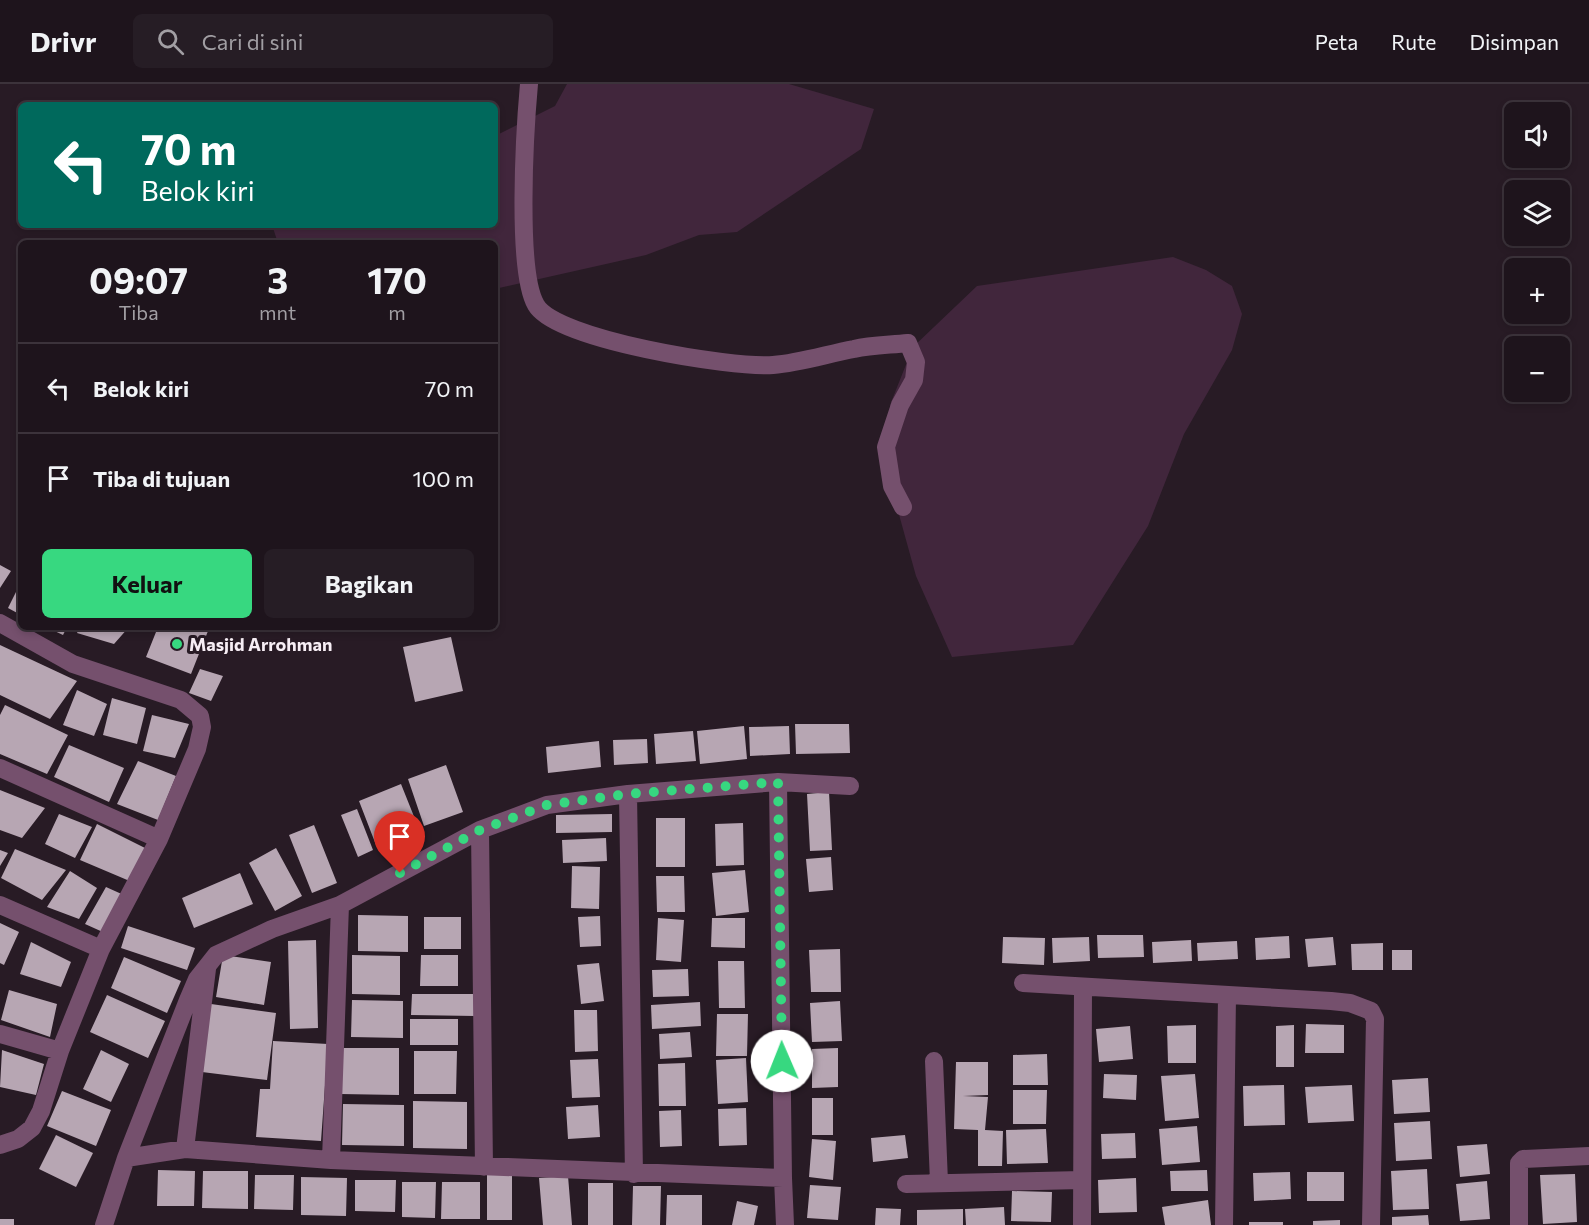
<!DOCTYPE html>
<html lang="id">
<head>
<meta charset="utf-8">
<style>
  body { margin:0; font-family:Commissioner,sans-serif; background:#261d25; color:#f1f3f6; height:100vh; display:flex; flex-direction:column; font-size:22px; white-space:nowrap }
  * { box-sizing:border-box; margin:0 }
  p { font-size:20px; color:#a19ea3 }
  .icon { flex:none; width:33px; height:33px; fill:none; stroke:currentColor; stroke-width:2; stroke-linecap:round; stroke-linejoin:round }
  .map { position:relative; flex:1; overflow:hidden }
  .panel { position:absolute; left:18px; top:156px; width:480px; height:390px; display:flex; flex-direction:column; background:#1e141c; border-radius:9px; box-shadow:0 3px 9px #0003,0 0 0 2px #3c333b }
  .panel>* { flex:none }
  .guide { position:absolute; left:18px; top:18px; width:480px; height:126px; border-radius:9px; box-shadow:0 3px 9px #0003,0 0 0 2px #3c333b; background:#00695c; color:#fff; overflow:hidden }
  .buttons { position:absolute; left:1504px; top:18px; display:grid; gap:12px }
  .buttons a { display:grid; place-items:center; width:66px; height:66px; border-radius:9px; background:#1e141c; box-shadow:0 3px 9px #0003,0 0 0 2px #3c333b; font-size:30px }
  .pin { position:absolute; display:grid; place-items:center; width:51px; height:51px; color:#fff; margin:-62px -26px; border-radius:50% 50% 50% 0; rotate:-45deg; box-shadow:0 0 6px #0007 }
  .pin .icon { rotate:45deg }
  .me { position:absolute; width:66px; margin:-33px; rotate:359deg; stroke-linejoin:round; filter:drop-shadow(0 0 4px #0008) }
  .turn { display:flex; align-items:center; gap:21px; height:126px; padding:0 24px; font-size:27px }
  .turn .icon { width:78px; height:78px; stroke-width:2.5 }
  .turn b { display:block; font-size:42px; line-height:51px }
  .eta { display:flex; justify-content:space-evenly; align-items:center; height:102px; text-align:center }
  .eta b { font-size:36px; font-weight:700; line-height:42px }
  .action { display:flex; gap:12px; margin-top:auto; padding:12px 24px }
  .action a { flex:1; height:69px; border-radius:9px; background:#37d880; color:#111; font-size:24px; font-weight:700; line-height:69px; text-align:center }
  .action a+a { background:#261d25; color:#f1f3f6 }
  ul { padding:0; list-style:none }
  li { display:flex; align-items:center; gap:18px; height:90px; padding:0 24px; border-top:2px solid #3c333b }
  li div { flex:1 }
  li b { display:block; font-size:22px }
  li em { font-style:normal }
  header { display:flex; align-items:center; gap:36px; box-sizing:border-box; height:84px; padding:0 30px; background:#1e141c; border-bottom:2px solid #3c333b }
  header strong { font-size:28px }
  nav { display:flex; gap:33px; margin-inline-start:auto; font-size:21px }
  .search { width:420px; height:54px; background:#261d25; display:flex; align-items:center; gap:15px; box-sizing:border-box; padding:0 21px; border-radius:9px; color:#a19ea3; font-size:22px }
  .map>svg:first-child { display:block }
</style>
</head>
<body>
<header>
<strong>Drivr</strong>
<div class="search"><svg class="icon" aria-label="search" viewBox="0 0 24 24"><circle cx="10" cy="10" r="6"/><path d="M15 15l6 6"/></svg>Cari di sini</div>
<nav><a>Peta</a><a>Rute</a><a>Disimpan</a></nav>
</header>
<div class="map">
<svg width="1589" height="1141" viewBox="0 0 1589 1141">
  <rect width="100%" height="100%" fill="#281b25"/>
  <path fill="#41263c" d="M567 0H789L874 25 861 65 737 148 699 151 646 171 499 204 495 203V159H278L272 141H495V52L555 22Z
    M1173 173 1206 186 1232 202 1242 230 1232 266 1184 350 1148 442 1073 561 952 573 916 492 895 416 890 321 913 263 977 202Z"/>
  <path fill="#b7a6b3" d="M0 481 11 487 0 504Z
    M21 498V531L8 524Z
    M46 543H67L63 551Z
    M80 543H129L114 560 77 549Z
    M158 543H198L208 547 191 590 146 573Z
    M451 553 463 607 415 618 403 563Z
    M0 561 77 597 50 635 0 611Z
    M200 585 223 592 211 617 189 609Z
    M77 606 107 620 94 652 63 641Z
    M112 614 146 624 137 660 103 651Z
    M5 621 68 651 47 690 0 670V631Z
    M152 631 189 640 175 674 143 667Z
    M795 640H849L850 669 796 670Z
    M744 642 747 675 700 680 697 647Z
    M789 642 790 670 750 672 749 643Z
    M693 647 696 677 656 680 654 650Z
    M647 655 648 679 614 681 613 656Z
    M599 657 601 683 548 689 546 663Z
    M69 661 124 684 109 718 54 693Z
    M138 677 176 692 158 736 117 720Z
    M446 681 463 728 424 742 408 695Z
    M401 700 419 745 376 761 359 717Z
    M0 706 45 724 22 754 0 746Z
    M829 708 832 766 810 767 807 710Z
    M357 725 373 766 358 773 341 731Z
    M59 730 92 743 75 774 45 760Z
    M612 730V748L556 749V731Z
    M656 734H685V783H656Z
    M743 739 744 781 716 782 715 740Z
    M97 740 151 767 132 798 80 776Z
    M314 741 337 799 312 809 289 751Z
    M606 754 607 777 563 779 562 756Z
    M276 764 302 812 275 827 249 779Z
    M15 765 66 786 42 816 1 794Z
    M0 766 8 769 0 782Z
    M831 773 833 806 809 808 806 775Z
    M572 782 600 783 599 825 571 824Z
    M745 786 749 828 716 832 712 789Z
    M70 787 97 804 79 835 47 823Z
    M240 789 253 820 194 844 182 814Z
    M656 792H684L685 828H657Z
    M106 803 126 812 105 849 85 840Z
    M358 831 408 832V868L358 867Z
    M600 832 601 862 580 863 578 833Z
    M424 833H461V865H424Z
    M658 834 684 836 681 878 656 876Z
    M712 834H745V864L711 863Z
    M0 839 19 848 4 881 0 879Z
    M128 842 195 864 187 886 121 864Z
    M1097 851H1143L1144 873 1098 874Z
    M1289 852 1290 874 1256 876 1255 854Z
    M1003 853 1045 854 1044 881 1002 879Z
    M1089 853 1090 877 1053 879 1052 854Z
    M1333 853 1336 881 1308 883 1305 855Z
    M316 856 318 944 290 945 288 857Z
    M1191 856 1192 877 1153 879 1152 858Z
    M1237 857 1238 875 1198 877 1197 859Z
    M31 858 71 878 61 903 20 890Z
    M1383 859V886H1352L1351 860Z
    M840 865 841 908H811L809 866Z
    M1392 866H1412V886H1392Z
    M223 871 271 878 264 921 216 913Z
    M352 871 400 872V911L352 910Z
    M421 871H458V902H420Z
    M124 873 181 897 167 929 111 904Z
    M718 877H744L745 924H719Z
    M599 879 604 917 581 920 577 881Z
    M688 885 689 912 653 913 652 886Z
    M9 906 57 920 50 953 1 936Z
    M412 910H475V932L411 931Z
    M107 911 165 937 148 974 90 948Z
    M352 916 403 917V954L351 953Z
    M840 917 842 957 812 958 810 919Z
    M700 918 701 942 652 945 651 921Z
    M211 920 276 929 267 996 202 988Z
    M574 926H597L598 967 575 968Z
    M717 930H748L747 972H716Z
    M410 935H458V961H410Z
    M1306 940 1344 941V969H1305Z
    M1196 941V979H1168L1167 942Z
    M1294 941V983H1276V942Z
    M1130 942 1133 975 1099 978 1096 945Z
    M690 948 692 973 660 975 659 950Z
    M273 957 328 960 321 1057 256 1053 260 1005H270Z
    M341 964H399V1011L340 1010Z
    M838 964V1003L812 1004V965Z
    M2 966 44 980 36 1011 0 1003Z
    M101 966 129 980 111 1018 83 1005Z
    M414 967H457L456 1010H414Z
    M1047 970 1048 1001H1013V971Z
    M746 974 748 1018 718 1020 716 976Z
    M598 975 600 1013 572 1014 570 976Z
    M956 978H988V1011L963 1012 988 1013 985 1046 1003 1047 1002 1082H978V1046L954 1045Z
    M685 979 686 1022H659L658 980Z
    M1104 990 1137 991 1136 1016 1103 1014Z
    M1195 990 1199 1034 1165 1037 1161 992Z
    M1428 994 1430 1028 1394 1030 1392 996Z
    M1284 1001 1285 1041 1244 1042 1243 1002Z
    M1352 1001 1354 1037 1308 1039 1305 1003Z
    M1013 1006H1047L1046 1040H1013Z
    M62 1007 111 1026 96 1062 47 1042Z
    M812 1014H833V1051H812Z
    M413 1017 467 1018V1065L413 1064Z
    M343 1020 404 1021V1062L342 1061Z
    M598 1021 600 1053 568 1055 566 1023Z
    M746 1024 747 1061 719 1062 718 1025Z
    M681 1026 682 1062 660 1063 659 1027Z
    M1430 1037 1432 1075 1396 1077 1394 1039Z
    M1197 1042 1200 1078 1162 1081 1159 1045Z
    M1046 1045 1048 1079 1007 1080 1006 1046Z
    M1135 1049 1136 1074 1102 1075 1101 1050Z
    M56 1051 93 1069 76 1103 39 1085Z
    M905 1051 908 1074 873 1078 871 1054Z
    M812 1055 836 1057 833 1096 809 1093Z
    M1487 1060 1490 1090 1460 1093 1457 1062Z
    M1427 1085 1429 1125 1393 1126 1391 1087Z
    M158 1086 195 1087 194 1122H157Z
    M1207 1086 1208 1107H1171L1170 1087Z
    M203 1087H248V1125L202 1124Z
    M1290 1088 1291 1115 1254 1117 1253 1089Z
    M1307 1088H1344V1117H1307Z
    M1575 1090 1577 1138 1543 1140 1540 1091Z
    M255 1091H294L293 1126 254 1125Z
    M487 1091H512V1136H487Z
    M568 1092 572 1141H543L539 1094Z
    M301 1093 347 1094 346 1132 301 1131Z
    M1136 1094 1137 1128 1099 1129 1098 1096Z
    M355 1096H396L395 1128 355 1127Z
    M1487 1097 1490 1135 1460 1137 1456 1100Z
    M402 1098H436L435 1134 402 1133Z
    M442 1098H480V1135H441Z
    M588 1099H613V1141H588Z
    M810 1101 841 1103 838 1136 807 1134Z
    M633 1102H661L660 1141H632Z
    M1012 1107 1052 1108 1051 1138 1011 1137Z
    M667 1111H702V1141H666Z
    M1208 1116 1211 1141H1165L1162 1123Z
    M737 1117 758 1122 754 1141H732Z
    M1004 1123 1005 1141H966L965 1125Z
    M876 1124 901 1125 900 1141H875Z
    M963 1125V1141H917V1126Z
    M1428 1131 1429 1141H1392V1133Z
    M0 1135H14V1141H0Z
    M1340 1136V1141H1313V1137Z
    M1249 1138H1283V1141H1249Z"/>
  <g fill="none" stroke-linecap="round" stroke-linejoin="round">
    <path stroke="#75506d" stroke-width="18" d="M529 0C525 44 516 187 536 221 556 256 732 284 773 281 800 279 827 270 854 265 871 261 890 261 908 259L916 278 914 296 900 321 886 363 892 402 903 423
      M0 539 73 580 181 616 200 632 202 643 197 665 159 755 101 865 60 967 41 1027 32 1044 18 1055 0 1061
      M0 684 159 755
      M778 698 850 702
      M628 710 634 1090
      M480 746 484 1083
      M0 821 101 865
      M1023 899 1331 917 1350 919 1371 927 1375 935 1371 1141
      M0 950 60 967
      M934 977 939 1098
      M185 1065 207 885
      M331 1076 340 821
      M783 1094 785 1141
      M906 1100 1082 1096
      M104 1141 126 1074 188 916 197 895 216 871 272 845 340 821 480 746 547 721 628 710 778 698 783 1094 331 1076 185 1065 126 1074
      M1082 1141 1083 904
      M1224 1141 1227 912
      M1519 1141V1079L1523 1075 1589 1072"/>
  </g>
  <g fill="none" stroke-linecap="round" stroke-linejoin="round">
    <path stroke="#37d880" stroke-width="10" stroke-dasharray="0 18" d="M400 789 480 746 547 721 628 710 778 698 782 977"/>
  </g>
  <circle fill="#37d880" stroke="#281b25" stroke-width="2" cx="177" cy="560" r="6"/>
  <g text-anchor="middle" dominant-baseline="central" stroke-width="6" stroke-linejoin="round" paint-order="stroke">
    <g font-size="18" font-weight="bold" fill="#f7eef5" stroke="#281b25" text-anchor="start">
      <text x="189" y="560">Masjid Arrohman</text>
    </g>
  </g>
</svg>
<div class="buttons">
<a><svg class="icon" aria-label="sound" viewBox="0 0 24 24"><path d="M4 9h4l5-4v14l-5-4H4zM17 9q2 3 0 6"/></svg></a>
<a><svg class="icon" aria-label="layers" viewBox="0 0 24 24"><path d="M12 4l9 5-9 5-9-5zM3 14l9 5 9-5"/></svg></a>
<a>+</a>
<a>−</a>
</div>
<div class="pin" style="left:400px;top:789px;background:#d93025"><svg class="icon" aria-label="arrive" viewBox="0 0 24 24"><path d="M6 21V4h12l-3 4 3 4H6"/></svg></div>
<svg class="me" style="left:782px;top:977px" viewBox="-20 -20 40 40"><circle r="19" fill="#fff"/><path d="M0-13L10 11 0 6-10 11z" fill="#37d880"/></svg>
<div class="guide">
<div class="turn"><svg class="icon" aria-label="left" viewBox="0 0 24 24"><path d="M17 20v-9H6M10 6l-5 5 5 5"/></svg><div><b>70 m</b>Belok kiri</div></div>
</div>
<section class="panel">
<div class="eta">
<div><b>09:07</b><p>Tiba</p></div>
<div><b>3</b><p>mnt</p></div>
<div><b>170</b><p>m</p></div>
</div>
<ul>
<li><svg class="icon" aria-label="left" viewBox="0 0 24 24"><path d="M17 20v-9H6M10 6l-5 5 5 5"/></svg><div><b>Belok kiri</b></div><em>70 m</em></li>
<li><svg class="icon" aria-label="arrive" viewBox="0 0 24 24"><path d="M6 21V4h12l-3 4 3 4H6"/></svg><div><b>Tiba di tujuan</b></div><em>100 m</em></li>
</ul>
<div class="action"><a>Keluar</a><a>Bagikan</a></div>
</section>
</div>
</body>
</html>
